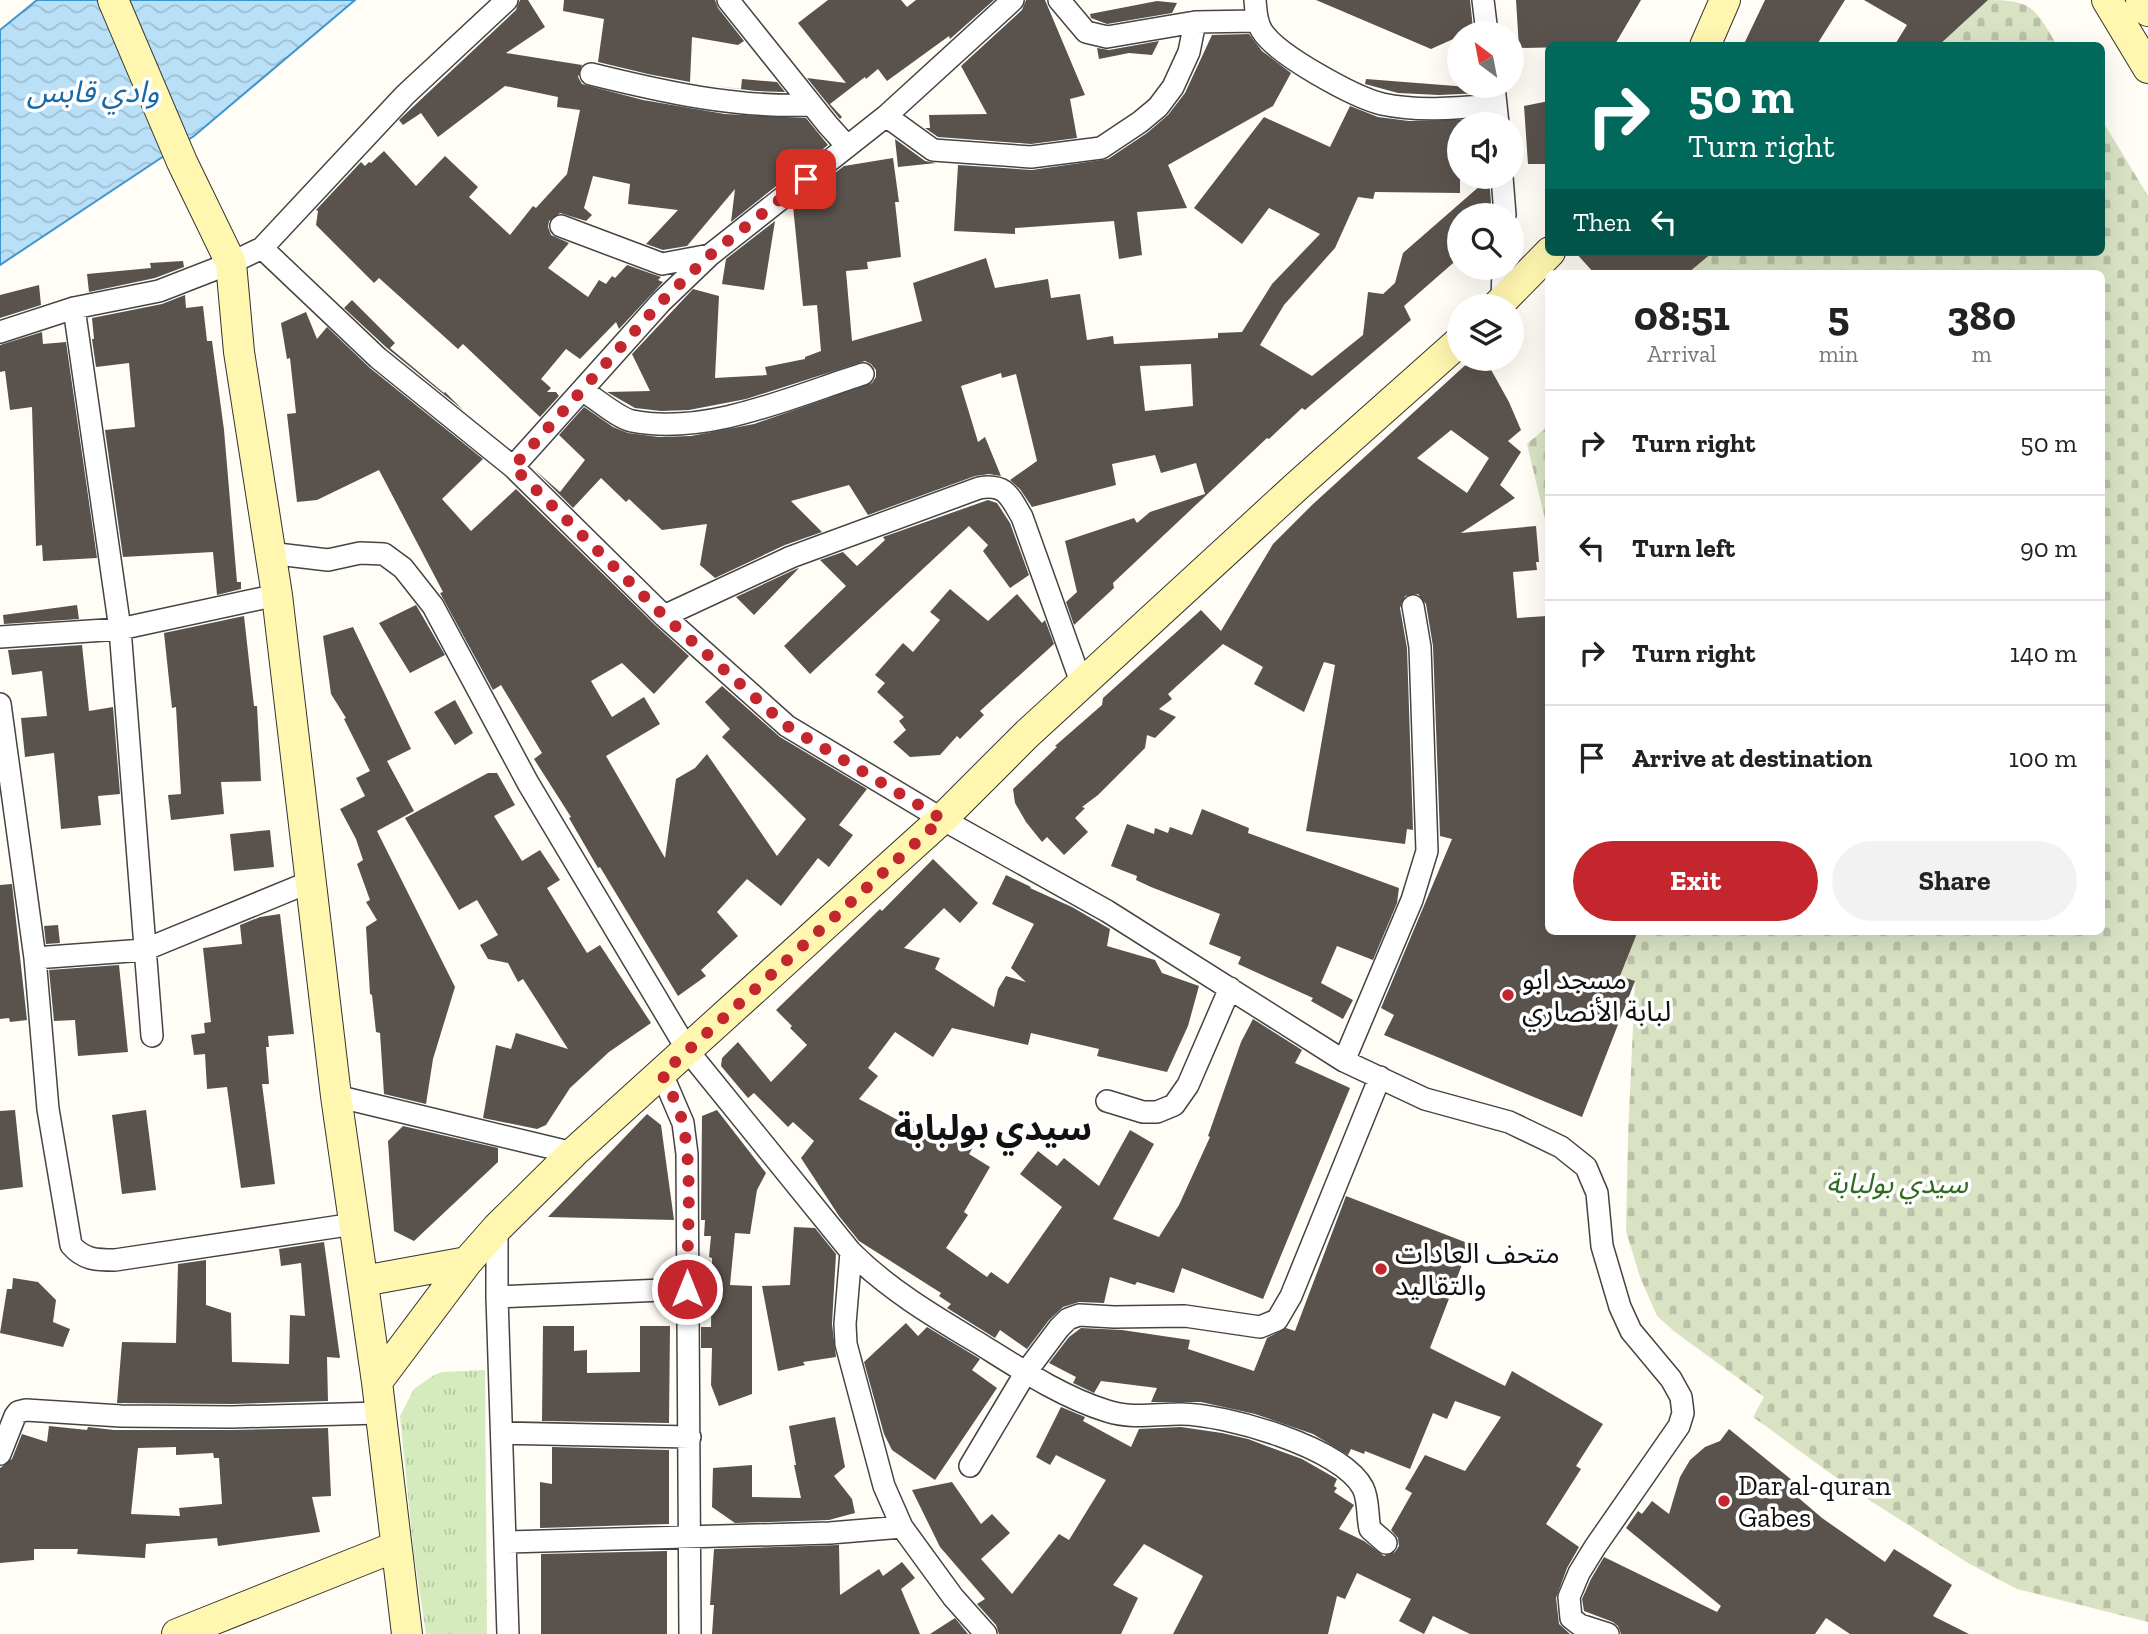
<!DOCTYPE html>
<html lang="en">
<head>
<meta charset="utf-8">
<style>
  body { margin:0; font-family:"Zilla Slab","Noto Sans Arabic",serif; background:#f2f2f2; color:#222; height:100vh; display:flex; flex-direction:column; font-size:26px; white-space:nowrap }
  * { box-sizing:border-box; margin:0 }
  p { font-size:23px; color:#767676 }
  .icon { flex:none; width:38px; height:38px; fill:none; stroke:currentColor; stroke-width:2; stroke-linecap:round; stroke-linejoin:round }
  .map { position:relative; flex:1; overflow:hidden }
  .sheet { position:absolute; left:1545px; top:270px; width:560px; height:665px; display:flex; flex-direction:column; background:#fff; border-radius:10px; box-shadow:0 7px 28px #0002 }
  .sheet>* { flex:none }
  .top-card { position:absolute; left:1545px; top:42px; width:560px; height:214px; border-radius:10px; box-shadow:0 7px 28px #0002; background:#00695c; color:#fff; overflow:hidden }
  .needle { width:46px; rotate:328deg }
  .fabs { position:absolute; left:1447px; top:21px; display:grid; gap:14px }
  .fabs a { display:grid; place-items:center; width:77px; height:77px; border-radius:50%; background:#fff; box-shadow:0 7px 28px #0002; font-size:35px }
  .pin { position:absolute; display:grid; place-items:center; width:60px; height:60px; color:#fff; margin:-30px; border-radius:14px; box-shadow:0 4px 10px #0006 }
  .me { position:absolute; width:77px; margin:-38px; rotate:0deg; stroke-linejoin:round; filter:drop-shadow(0 0 5px #0008) }
  .turn { display:flex; align-items:center; gap:24px; height:147px; padding:0 28px; font-size:32px }
  .turn .icon { width:91px; height:91px; stroke-width:2.5 }
  .turn b { display:block; font-size:49px; line-height:60px }
  .then { display:flex; align-items:center; height:66px; padding:0 28px; background:#0003; gap:14px; font-size:26px }
  .eta { display:flex; justify-content:space-evenly; align-items:center; height:119px; text-align:center }
  .eta b { font-size:42px; font-weight:800; line-height:49px }
  .button { display:flex; gap:14px; margin-top:auto; padding:14px 28px }
  .button a { flex:1; height:80px; border-radius:42px; background:#c4262e; color:#fff; font-size:28px; font-weight:800; line-height:80px; text-align:center }
  .button a+a { background:#f2f2f2; color:#222 }
  ul { padding:0; list-style:none }
  li { display:flex; align-items:center; gap:21px; height:105px; padding:0 28px; border-top:2px solid #e0e0e0 }
  li div { flex:1 }
  li b { display:block; font-size:26px }
  li em { font-style:normal }
  .map>svg:first-child { display:block }
</style>
</head>
<body>
<div class="map">
<svg width="2148" height="1634" viewBox="0 0 2148 1634">
  <defs>
    <pattern id="grass-tufts" width="24" height="20" patternUnits="userSpaceOnUse" patternTransform="scale(1.75)"><rect width="24" height="20" fill="#d5ebbd"/><path d="M3 7l-1-3M5 7V3M7 7l1-3M15 17l-1-3M17 17v-4M19 17l1-3" fill="none" stroke="#b6c8a1"/></pattern>
    <pattern id="cemetery-stones" width="16" height="16" patternUnits="userSpaceOnUse" patternTransform="scale(1.75)"><rect width="16" height="16" fill="#d9e3c4"/><path d="M2 7V4a2 2 0 0 1 4 0v3zM10 15v-3a2 2 0 0 1 4 0v3z" fill="#b9c2a7"/></pattern>
    <pattern id="water-waves" width="16" height="10" patternUnits="userSpaceOnUse" patternTransform="scale(1.75)"><rect width="16" height="10" fill="#b9e0f7"/><path d="M0 5q4-4 8 0t8 0" fill="none" stroke="#9ebfd3"/></pattern>
  </defs>
  <rect width="100%" height="100%" fill="#fffdf5"/>
  <path fill="url(#grass-tufts)" d="M485 1370 487 1634H426L414 1555 400 1416 414 1389 434 1375 443 1372Z"/>
  <path fill="url(#cemetery-stones)" d="M1988 0C2034 0 2035 9 2057 45L1938 46Z
    M2102 120 2148 196V1622L2017 1589 1968 1563 1855 1491 1753 1417 1764 1397 1675 1332 1657 1316 1640 1277 1626 1231 1628 1136 1635 982 1620 976 1638 931H2102V273H1688L1712 252H2102Z
    M1549 425V536L1527 444Z"/>
  <path fill="url(#water-waves)" stroke="#3f96cf" stroke-width="2" d="M37 0H355L194 136 0 265V30Z"/>
  <path fill="#5a524d" fill-rule="evenodd" d="M520 0H528L545 27 506 53 582 65 578 77 582 84 643 100 725 114 806 118 828 145 790 175 788 162H784L780 183 731 222 735 189 687 246 663 250 646 244 678 210 628 204 630 184 593 176 584 208 592 215 586 221 560 213 549 221 548 227 551 235 569 243 548 268 588 297 599 280 606 284 612 276 615 278 627 265 661 277 658 280 663 282 619 329 616 322 580 359 566 349 541 379 551 388 547 392H556L559 396 540 417 463 344 458 349 379 278 374 283 316 225 318 211 316 210 361 162 365 166 369 162 371 163 384 151 416 186 445 156 478 187 469 197 510 235 533 206 536 208 567 174 580 110 557 107 558 97 505 86 438 137 421 113 403 125 399 120 516 10Z
    M564 0H715L718 8 744 41 738 45 692 37 690 82 648 74 598 62 604 19 563 11Z
    M828 0H901L907 7 916 0H994L950 39 949 36 887 81 878 69 866 79 865 77 830 104 842 117 840 119 807 78 846 83 798 23Z
    M1026 0H1045L1085 95 1070 99 1077 138 1031 144 938 137 925 128H930L929 115 987 114 961 66 1022 10Z
    M1316 0H1470L1473 28 1469 32 1460 33V36L1431 49Z
    M1516 0H1641L1614 46 1519 48Z
    M1765 0H1845L1816 46H1743Z
    M1864 0H1988L1938 46H1894L1907 25Z
    M1157 1 1177 3 1172 13 1107 24 1091 18 1090 14Z
    M1249 34 1262 51 1291 73 1273 106 1168 165 1187 208 1137 212 1142 255 1119 259 1114 221 1015 228V234L954 231 958 165 1032 170 1108 159 1147 133 1168 115 1185 93 1212 35Z
    M1159 41 1152 55 1129 53 1099 59 1097 48 1109 50Z
    M742 79 777 82 785 92 756 91 707 85 741 89Z
    M1366 79 1481 88V93L1439 95 1398 93 1365 84Z
    M1549 101V164H1528L1524 106Z
    M1350 106 1378 117 1409 121 1482 119V124H1460V193L1375 192 1373 199 1358 197 1335 248 1284 305 1260 345 1312 376 1363 335 1368 292 1383 294 1395 283 1403 253 1489 178 1492 215H1460V257L1404 306 1411 320 1305 410 1302 408 1269 439 1267 438 1113 583 1114 588 1074 625 1066 602 1077 592 1065 541 1134 518 1137 523 1150 512 1205 494 1196 463 1161 473 1155 455 1112 464 1116 485 1032 507 1020 489 1010 480 1037 461 1016 374 1002 378 1001 373 961 386 978 442 985 437 1001 476 989 474 975 476 868 515 849 485 791 501 822 532 785 545 715 578 700 565 707 524 662 530 629 499 626 502 601 478 573 508 535 470 560 492 585 460 559 435 584 407 613 427 628 433 659 437 691 436 754 424 872 383 876 377V370L871 364 865 361 746 399 689 410 661 411 635 408 607 392 650 391 632 354 693 289 719 296 715 378 767 375 765 367 805 359V357L821 351 817 305 803 306 793 206 844 166 893 158 899 202H895L901 257 867 262 868 269 846 271 852 341 922 321 913 283 986 258 995 288 1048 279 1051 298 1080 294 1087 340 1113 336 1114 344 1218 338V333L1242 332 1272 284 1320 234 1269 208 1242 244 1194 208 1264 117 1330 147ZM1191 364 1193 406 1145 411 1140 366Z
    M895 139 925 161 936 163 898 167Z
    M775 221 764 290 722 284 726 259Z
    M1575 252H1713L1688 273H1594Z
    M183 261 184 267 155 278 89 292 87 274 151 268 150 263Z
    M39 285 41 305 0 318V295Z
    M185 295 186 308 203 306 207 341H212L224 430 237 582H241V589L217 595 213 552 123 557 105 430 135 427 129 363 96 367 92 339H94L92 318 162 304Z
    M352 300 395 343 390 348 444 393 445 392 463 410 387 348 344 308Z
    M306 312 317 339 327 327 370 368 483 459 442 499 471 531 516 489 655 625 689 656 654 694 622 663 591 681 612 717 644 697 660 724 606 756 665 858 676 779 695 768 707 754 777 856 806 819 722 737 730 729 705 702 722 686 780 737 867 789 839 825 853 835 829 867 818 858 781 906 747 879 717 912 738 936 701 970 706 976 678 996 600 867 598 868 569 818 571 817 534 759 542 753 501 685 493 690 440 593 443 592 379 470 317 500 297 502 287 414 296 413 290 358 287 359 281 323Z
    M42 332 43 344 66 342 97 558 43 561 42 545 36 546 32 407 10 410 5 371 0 372V345Z
    M1472 359H1485L1509 402 1521 430 1508 441 1521 452 1500 485 1515 498 1461 533 1536 526 1539 562H1536L1537 570 1513 572 1517 618 1547 616 1549 931H1638L1620 976 1635 981 1582 1117 1384 1035 1394 1015 1381 1008 1452 839 1440 836 1433 646 1426 604 1418 594 1405 596 1400 608 1407 648 1413 830 1407 829 1405 844 1306 831 1335 665 1324 662 1304 712 1254 684 1263 667 1223 644 1168 694 1172 699 1159 709 1176 717 1155 738 1147 735 1145 748 1098 795 1082 807 1085 808 1075 818 1088 832 1064 855 1047 837 1042 842 1026 822 1015 803 1013 789 1057 747 1055 746 1102 705 1103 698 1201 610 1221 631 1273 544 1312 505ZM1451 430 1489 458 1467 493 1417 458Z
    M988 500 997 503 1010 523 1029 575 1010 588 983 551 988 545 969 526 810 674 784 646 846 586 820 560 843 552 857 566 885 540 883 537Z
    M799 568 754 615 736 597 796 569Z
    M950 589 988 621 1017 594 1042 623 1045 620 1054 644 980 711 984 715 960 739 957 736 940 755 910 757 893 742 906 730 899 721 904 717 877 692 885 683 875 675 903 643 913 652 940 620 930 612Z
    M77 605 79 619 4 624 3 615Z
    M416 605 445 655 410 673 379 623Z
    M244 616 254 706H257L261 781 221 782 224 814 171 820 168 795 181 794 176 707 172 708 164 633Z
    M353 627 411 749 387 761 414 811 377 831 455 987 433 1059 426 1104 384 1094 380 1033 376 1032 372 995 370 994 366 927 377 920 366 902 370 900 357 864 363 860 356 839 340 809 365 796 356 778 370 771 344 719 346 718 331 694 323 636Z
    M82 645 89 711 113 707 120 794 98 796 101 825 61 829 54 753 25 757 21 718 47 716 42 671 12 675 8 650Z
    M455 700 473 733 455 745 434 712Z
    M488 773H497L515 805 494 816 522 861 540 850 560 880 547 888 587 953 600 945 651 1023 609 1052 570 1088 546 1125 537 1129 483 1118 496 1045 511 1049 516 1033 568 1049 523 979 518 982 508 963 488 959 480 945 498 935 477 900 459 910 405 818Z
    M1202 809 1249 828 1248 833 1399 888 1397 903 1373 960 1337 946 1321 983 1353 1000 1343 1019 1311 1001 1313 998 1238 964 1241 957 1209 944 1220 914 1151 887 1136 880 1137 876 1111 866 1127 824 1154 834 1155 828 1168 833 1170 827 1192 835Z
    M270 830 274 867 234 871 230 834Z
    M933 859 978 903 960 923 944 908 904 948 940 958 935 969 994 1007 998 989 1006 976 1026 982 1011 968 1034 924 992 904 1006 875 1031 887 1030 888 1072 907 1110 929 1107 946 1155 960 1162 973 1199 986 1188 1026 1167 1072 1097 1056 1099 1049 1031 1033 1028 1045 952 1028 933 1057 895 1032 868 1068 878 1076 859 1099 905 1124 908 1118 945 1139 951 1130 975 1144 969 1154 990 1167 964 1212 968 1215 946 1248 987 1277 991 1272 1008 1284 1062 1207 1020 1174 1038 1151 1057 1166 1064 1158 1099 1186 1130 1130 1154 1144 1113 1219 1159 1237 1179 1205 1210 1137 1208 1136 1241 1042 1253 1019 1302 1050 1295 1063 1350 1088 1263 1299 1182 1268 1174 1293 1137 1282 1135 1285 1110 1277 1104 1303 1079 1302 1063 1307 1049 1320 1027 1349 1000 1330 995 1338 947 1308 951 1304 939 1296 941 1293 859 1241 839 1216 801 1158 814 1141 793 1122 788 1127 754 1093 748 1098 721 1066 722 1058 738 1042 771 1082 807 1045 790 1028 792 1026 776 1010 880 909 882 911Z
    M12 884 27 1020 10 1022 9 1018 0 1019V885Z
    M280 914 294 1034 268 1036 269 1047H266L269 1084H262L275 1184 241 1188 227 1087 207 1089 205 1054 194 1055 191 1035 205 1033 204 1023 211 1022 203 948 242 944 240 925 260 917Z
    M58 925 60 943 46 944 44 926Z
    M119 965 128 1052 78 1056 75 1020 54 1021 49 970Z
    M15 1110 23 1187 0 1190V1111Z
    M146 1110 156 1190 122 1194 112 1115Z
    M717 1110 766 1173 757 1190 750 1234 735 1233 730 1285 752 1286V1394L719 1406 711 1385 712 1348H701V1327H711L712 1258 709 1257 711 1236H704L705 1220H701L702 1116Z
    M647 1114 661 1125 674 1220 548 1217Z
    M403 1126 498 1148V1162L414 1241 394 1231 388 1141Z
    M1346 1196 1470 1244 1430 1348 1505 1386 1512 1371 1603 1424 1576 1466 1581 1469 1546 1524 1579 1547 1567 1568 1556 1598 1559 1624 1570 1634H1470L1433 1616 1424 1634 1399 1621 1411 1599 1357 1573 1345 1599 1337 1596 1328 1634H1173L1203 1576 1144 1544 1113 1585 1138 1598 1121 1634H999L996 1625 977 1604 985 1599 940 1547 912 1490 952 1482 981 1524 992 1514 1010 1533 981 1559 1012 1594 1059 1534 1069 1540 1106 1480 1056 1455 1050 1465 1036 1457 1061 1407 1085 1417 1083 1421 1131 1447 1139 1429 1181 1427 1222 1433 1248 1439 1302 1459 1337 1479 1334 1486 1337 1488 1334 1492 1354 1505 1339 1529 1364 1541 1384 1556 1395 1552 1399 1546 1398 1538 1391 1530 1412 1493 1405 1489 1425 1455 1465 1471 1501 1417 1455 1401 1447 1419 1433 1413 1410 1469 1365 1451 1364 1454 1351 1449 1348 1455 1313 1434 1255 1414 1201 1402H1151L1157 1388 1101 1381 1094 1393 1073 1383 1076 1377 1049 1363 1069 1337 1081 1328 1122 1330 1190 1340 1188 1349 1254 1371 1267 1338 1286 1328 1295 1331Z
    M794 1227 815 1228 836 1254 832 1324 836 1357 803 1362 805 1365 778 1371 762 1286 790 1285Z
    M324 1242 340 1358 327 1357 328 1401 232 1404 117 1403 122 1342 176 1343 178 1264 206 1260V1305L231 1313 232 1362 289 1364 290 1315 305 1316 301 1263 281 1266 279 1249Z
    M13 1278 38 1282 56 1300 53 1322 70 1329 63 1347 0 1333 7 1289H12Z
    M906 1323 918 1336 927 1327 980 1359 972 1370 997 1388 935 1480 892 1450 884 1434 864 1362Z
    M543 1326H574V1351L587 1350V1373L640 1372V1326H670L669 1423 542 1421Z
    M835 1417 845 1467 834 1476 852 1499 855 1513 829 1520 735 1523 712 1507 713 1468 752 1465V1497L801 1498 794 1465H796L789 1426Z
    M49 1426 87 1430 88 1427 114 1430H232L328 1428 331 1496 312 1497 320 1532 218 1546 217 1538 146 1544 145 1558 77 1554 78 1549H34V1560L0 1563V1468L12 1459 22 1434 47 1442ZM176 1447V1455L213 1453 214 1458H219L222 1504 179 1508 180 1516 131 1514 138 1448Z
    M1729 1429 1793 1481 1787 1488 1822 1518 1885 1562 1894 1549 1952 1585 1933 1616 1969 1634H1850L1826 1618 1815 1634H1621L1618 1626 1613 1622 1584 1611 1582 1599 1591 1579 1604 1557 1717 1612 1721 1606 1626 1528 1638 1511 1642 1514 1652 1501 1669 1514 1680 1477 1690 1460 1705 1447 1720 1441Z
    M552 1447 669 1450V1524L540 1528V1482L552 1484Z
    M839 1545 840 1595 879 1569 883 1576 902 1562 915 1578 901 1589 920 1634H712L714 1605H710L714 1549Z
    M667 1551V1634H541V1554Z
    M955 1618 968 1634H930Z"/>
  <g fill="none" stroke-linecap="round" stroke-linejoin="round">
    <g stroke="#444" stroke-width="24">
      <path id="street" d="M728 0 828 125 847 146
        M1059 0 1086 32 1107 37 1195 22 1257 21
        M1255 0C1256 11 1256 22 1262 31 1277 55 1354 97 1382 104 1419 112 1459 108 1496 105
        M1483 0 1487 33
        M591 74C664 92 735 108 811 105
        M1494 86 1498 124
        M886 116 933 150 1031 157 1101 148 1140 122 1158 107 1173 87 1189 52 1195 22
        M1502 177 1505 215
        M561 226 662 264 710 255
        M262 248 405 95 507 0
        M1502 301 1503 268
        M74 308 120 629 152 1036
        M0 332 74 308 159 291 231 263 262 248 378 358 513 467 664 616 787 726 942 819 1107 911 1344 1061 1425 1099 1509 1122 1561 1147 1586 1167 1597 1193 1602 1246 1620 1307 1631 1331 1671 1379 1681 1397 1683 1413 1679 1426 1595 1547 1579 1573 1569 1597 1571 1618 1580 1625 1608 1634
        M582 390C595 398 618 418 632 421 707 436 794 396 863 374
        M513 467 661 302 710 255 886 116 1013 0
        M269 553 328 560 360 553 384 554 403 568 433 606 528 783 688 1051 851 1252C889 1290 935 1317 980 1344 1020 1369 1062 1397 1107 1411 1132 1419 1155 1414 1181 1414 1224 1414 1342 1447 1363 1488 1369 1500 1367 1516 1370 1529L1386 1543
        M664 616 791 557 979 488C1006 483 1010 497 1022 517L1082 685
        M0 637 120 629 277 595
        M0 704 35 958 48 1109 71 1245C84 1260 96 1260 115 1260L354 1224
        M35 958 144 950 312 881
        M1344 1061 1412 900 1427 851 1420 647 1413 606
        M662 1074 683 1123 687 1154 690 1634
        M336 1096 573 1153
        M1107 1101 1143 1112H1157L1174 1105 1188 1085 1230 988
        M497 1228V1297L508 1634
        M851 1252 845 1324 846 1344 884 1486 902 1527 953 1597 986 1634
        M497 1297 687 1289
        M502 1433 690 1437
        M0 1454 15 1416 18 1412 26 1410 121 1416 232 1417 379 1413
        M970 1466 1026 1372 1059 1328 1068 1319 1079 1315 1114 1317 1185 1316 1260 1327 1277 1320 1291 1296 1380 1077
        M506 1542 830 1533 902 1527"/>
    </g>
    <g stroke="#333" stroke-width="32">
      <path id="secondary" d="M113 0 182 162 231 263 239 352 277 595 336 1096 377 1382 407 1634
        M2107 0 2148 68
        M2141 0 2148 11
        M1705 46 1725 0
        M1497 306 1550 252
        M363 1281 467 1262
        M377 1382 467 1262 497 1228 573 1153 942 819 1026 735 1297 486 1460 341
        M177 1634 395 1547"/>
    </g>
    <use href="#street" stroke="#fff" stroke-width="21"/>
    <use href="#secondary" stroke="#fff6b0" stroke-width="30"/>
  </g>
  <g fill="none" stroke-linecap="round" stroke-linejoin="round">
    <path stroke="#c4262e" stroke-width="12" stroke-dasharray="0 21.6" d="M687 1289C687 1239 693 1172 683 1124 679 1107 670 1090 662 1074L942 819 787 726 664 616 513 467 661 302 710 255 806 179"/>
  </g>
  <g fill="#c4262e" stroke="#fff" stroke-width="2.5">
    <circle cx="1508" cy="995" r="7"/>
    <circle cx="1381" cy="1269" r="7"/>
    <circle cx="1724" cy="1501" r="7"/>
  </g>
  <g text-anchor="middle" dominant-baseline="central" stroke-width="7" stroke-linejoin="round" paint-order="stroke">
    <g font-size="28" fill="#111" stroke="#fff" text-anchor="start">
      <text x="1522" y="979">مسجد ابو<tspan x="1522" dy="32">لبابة الأنصاري</tspan></text>
      <text x="1395" y="1253">متحف العادات<tspan x="1395" dy="32">والتقاليد</tspan></text>
      <text x="1738" y="1485">Dar al-quran<tspan x="1738" dy="32">Gabes</tspan></text>
    </g>
    <g font-size="28" font-style="italic" fill="#2f6b1f" stroke="#fff">
      <text x="1897" y="1183">سيدي بولبابة</text>
    </g>
    <g font-size="30" font-style="italic" fill="#1768a6" stroke="#fff">
      <text x="93" y="92">وادي قابس</text>
    </g>
    <g font-size="35" font-weight="bold" fill="#111" stroke="#fff">
      <text x="993" y="1128">سيدي بولبابة</text>
    </g>
  </g>
</svg>
<div class="fabs">
<a><svg class="needle" viewBox="-14 -14 28 28"><path d="M0-13l5 13h-10z" fill="#e53935"/><path d="M0 13l5-13h-10z" fill="#767676"/></svg></a>
<a><svg class="icon" aria-label="sound" viewBox="0 0 24 24"><path d="M4 9h4l5-4v14l-5-4H4zM17 9q2 3 0 6"/></svg></a>
<a><svg class="icon" aria-label="search" viewBox="0 0 24 24"><circle cx="10" cy="10" r="6"/><path d="M15 15l6 6"/></svg></a>
<a><svg class="icon" aria-label="layers" viewBox="0 0 24 24"><path d="M12 4l9 5-9 5-9-5zM3 14l9 5 9-5"/></svg></a>
</div>
<div class="pin" style="left:806px;top:179px;background:#d93025"><svg class="icon" aria-label="arrive" viewBox="0 0 24 24"><path d="M6 21V4h12l-3 4 3 4H6"/></svg></div>
<svg class="me" style="left:687px;top:1289px" viewBox="-20 -20 40 40"><circle r="17" fill="#c4262e" stroke="#fff" stroke-width="3"/><path d="M0-11L8 9 0 5-8 9z" fill="#fff"/></svg>
<div class="top-card">
<div class="turn"><svg class="icon" aria-label="right" viewBox="0 0 24 24"><path d="M7 20v-9h11M14 6l5 5-5 5"/></svg><div><b>50 m</b>Turn right</div></div>
<div class="then">Then<svg class="icon" aria-label="left" viewBox="0 0 24 24"><path d="M17 20v-9H6M10 6l-5 5 5 5"/></svg></div>
</div>
<section class="sheet">
<div class="eta">
<div><b>08:51</b><p>Arrival</p></div>
<div><b>5</b><p>min</p></div>
<div><b>380</b><p>m</p></div>
</div>
<ul>
<li><svg class="icon" aria-label="right" viewBox="0 0 24 24"><path d="M7 20v-9h11M14 6l5 5-5 5"/></svg><div><b>Turn right</b></div><em>50 m</em></li>
<li><svg class="icon" aria-label="left" viewBox="0 0 24 24"><path d="M17 20v-9H6M10 6l-5 5 5 5"/></svg><div><b>Turn left</b></div><em>90 m</em></li>
<li><svg class="icon" aria-label="right" viewBox="0 0 24 24"><path d="M7 20v-9h11M14 6l5 5-5 5"/></svg><div><b>Turn right</b></div><em>140 m</em></li>
<li><svg class="icon" aria-label="arrive" viewBox="0 0 24 24"><path d="M6 21V4h12l-3 4 3 4H6"/></svg><div><b>Arrive at destination</b></div><em>100 m</em></li>
</ul>
<div class="button"><a>Exit</a><a>Share</a></div>
</section>
</div>
</body>
</html>
